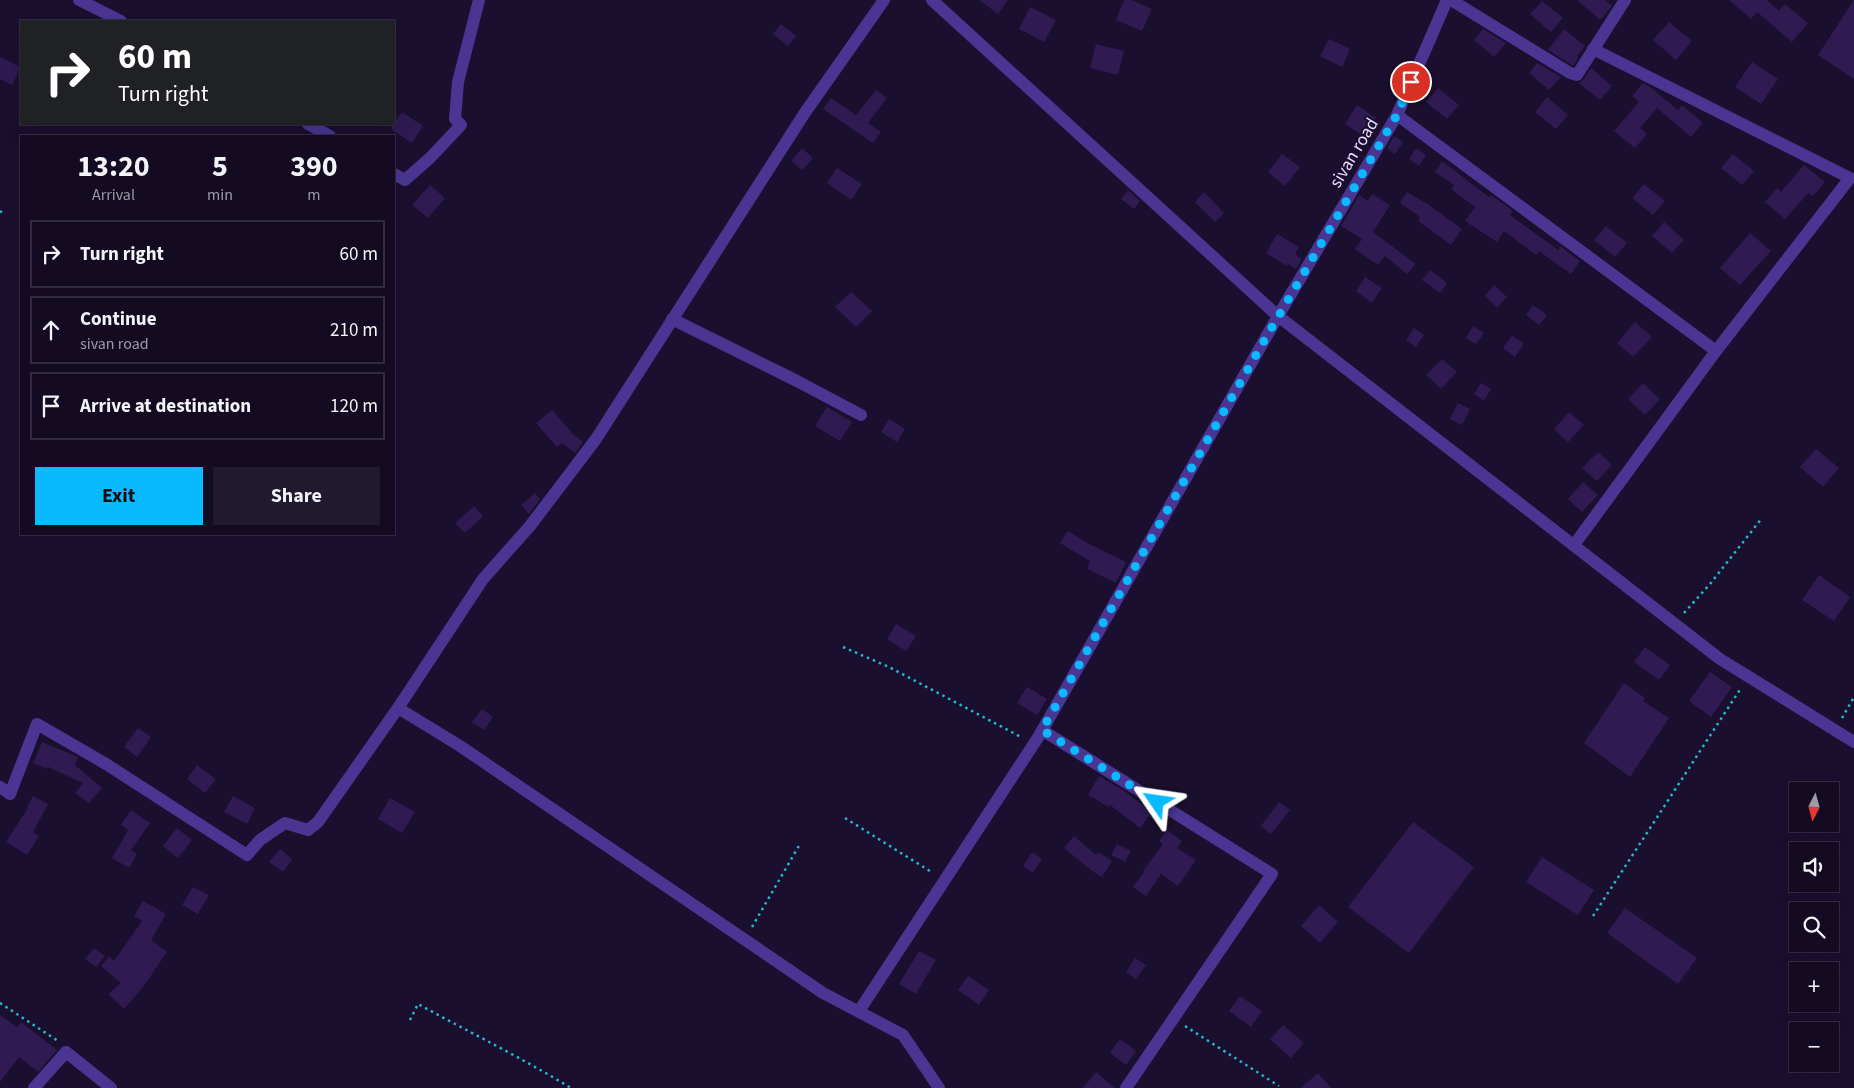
<!DOCTYPE html>
<html lang="en">
<head>
<meta charset="utf-8">
<style>
  body { margin:0; font-family:"Source Sans 3",sans-serif; background:#211930; color:#f1f3f6; height:100vh; display:flex; flex-direction:column; font-size:19px; white-space:nowrap }
  * { box-sizing:border-box; margin:0 }
  p { font-size:16px; color:#9d9ba6 }
  .icon { flex:none; width:28px; height:28px; fill:none; stroke:currentColor; stroke-width:2; stroke-linecap:round; stroke-linejoin:round }
  .map { position:relative; flex:1; overflow:hidden }
  .panel { position:absolute; left:20px; top:135px; width:375px; height:400px; display:flex; flex-direction:column; background:#140b23; border-radius:0px; box-shadow:0 5px 20px #0002,0 0 0 1px #332b41 }
  .panel>* { flex:none }
  .top-card { position:absolute; left:20px; top:20px; width:375px; height:105px; border-radius:0px; box-shadow:0 5px 20px #0002,0 0 0 1px #332b41; background:#202124; color:#fff; overflow:hidden }
  .needle { width:32px; rotate:186deg }
  .buttons { position:absolute; left:1789px; top:782px; display:grid; gap:10px }
  .buttons a { display:grid; place-items:center; width:50px; height:50px; border-radius:0px; background:#140b23; box-shadow:0 5px 20px #0002,0 0 0 1px #332b41; font-size:25px }
  .pin { position:absolute; display:grid; place-items:center; width:42px; height:42px; color:#fff; margin:-21px; border:2px solid #fff; border-radius:50%; box-shadow:0 1px 5px #0007 }
  .me { position:absolute; width:55px; margin:-28px; rotate:302deg; stroke-linejoin:round; filter:drop-shadow(0 0 4px #0008) }
  .turn { display:flex; align-items:center; gap:18px; height:105px; padding:0 15px; font-size:22px }
  .turn .icon { width:65px; height:65px; stroke-width:2.5 }
  .turn b { display:block; font-size:35px; line-height:42px }
  .eta { display:flex; justify-content:space-evenly; align-items:center; height:85px; text-align:center }
  .eta b { font-size:30px; font-weight:700; line-height:35px }
  .action { display:flex; gap:10px; margin-top:auto; padding:10px 15px }
  .action a { flex:1; height:58px; border-radius:0px; background:#0abaff; color:#111; font-size:20px; font-weight:700; line-height:58px; text-align:center }
  .action a+a { background:#211930; color:#f1f3f6 }
  ul { padding:0; list-style:none }
  li { display:flex; align-items:center; gap:15px; height:68px; margin:0 10px 8px; padding:0 5px; border:2px solid #332b41; border-radius:0px }
  li div { flex:1 }
  li b { display:block; font-size:19px }
  li em { font-style:normal }
  .map>svg:first-child { display:block }
</style>
</head>
<body>
<div class="map">
<svg width="1854" height="1088" viewBox="0 0 1854 1088">
  <rect width="100%" height="100%" fill="#1b0f2f"/>
  <path fill="#2f1a52" d="M979 0H1008L998 14Z
    M1124 0H1132L1152 9 1142 31 1116 20Z
    M1577 0H1605L1612 6 1600 20Z
    M1729 0H1767L1779 11 1785 4 1808 23 1792 42 1757 12 1751 19Z
    M1854 0V79L1818 55Z
    M1542 1 1563 18 1551 32 1530 14Z
    M1030 7 1056 20 1044 42 1019 29Z
    M1669 22 1692 41 1676 60 1653 40Z
    M781 24 796 36 788 46 773 34Z
    M1483 29 1506 43 1494 57 1474 40Z
    M1564 29 1585 46 1577 56 1578 58 1573 66 1548 50Z
    M1329 39 1350 49 1342 67 1320 56Z
    M1096 44 1124 51 1118 75 1090 68Z
    M0 57 21 67 12 85 0 79Z
    M1752 62 1778 79 1761 104 1735 87Z
    M1537 63 1561 77 1549 90 1529 73Z
    M1591 68 1612 86 1600 100 1579 83 1584 79Z
    M1643 83 1650 87 1678 110 1682 105 1703 123 1691 137 1657 108 1640 128 1647 134 1635 148 1614 131 1639 102 1632 96Z
    M1438 88 1459 105 1447 119 1426 102Z
    M876 90 887 98 868 123 881 132 873 143 823 109 831 98 856 115Z
    M1547 97 1568 115 1556 129 1535 112Z
    M1357 105 1376 118 1363 136 1345 124Z
    M402 112 423 126 412 143 392 130V125Z
    M1394 136 1403 142 1395 154 1387 148Z
    M802 148 813 158 802 170 791 161Z
    M1416 148 1426 155 1419 166 1409 159Z
    M1282 154 1300 167 1285 186 1268 172Z
    M1733 154 1754 171 1742 185 1721 168Z
    M1442 161 1489 197 1491 195 1513 211 1510 215 1558 250 1560 246 1580 261 1571 274 1539 251 1536 255 1504 231 1497 242 1465 221 1475 207 1451 189 1454 185 1435 172Z
    M1804 165 1825 182 1813 196 1808 193 1785 219 1765 202 1777 188 1781 192Z
    M837 168 862 184 851 200 827 183Z
    M1644 184 1665 201 1653 215 1632 198Z
    M430 185 445 198 428 218 412 205Z
    M1128 190 1140 201 1134 209 1121 199Z
    M1204 192 1224 213 1215 222 1195 202Z
    M1407 192 1429 205 1462 229 1451 245 1418 221 1420 217 1400 203Z
    M1372 194 1390 205 1373 232 1416 264 1407 274 1385 256 1378 265 1355 249 1362 239 1341 226 1359 195 1368 201Z
    M1664 222 1684 240 1672 253 1652 236Z
    M1606 226 1627 243 1615 257 1594 240Z
    M1750 233 1771 251 1740 285 1720 268Z
    M1277 234 1299 247 1295 254 1302 259 1296 269 1288 264 1287 266 1266 253Z
    M1430 270 1447 283 1440 293 1422 280Z
    M1365 277 1382 288 1372 303 1356 291Z
    M1494 285 1507 297 1497 308 1485 296Z
    M851 292 872 311 856 327 835 307Z
    M1533 305 1547 315 1539 325 1526 315Z
    M1635 322 1652 337 1633 357 1617 343Z
    M1473 326 1484 333 1476 344 1466 338Z
    M1414 328 1424 335 1416 347 1406 340Z
    M1512 335 1524 344 1515 357 1503 348Z
    M1442 359 1457 372 1441 389 1426 375Z
    M1481 383 1491 389 1484 401 1474 394Z
    M1643 383 1660 399 1645 415 1628 399Z
    M1458 403 1470 409 1462 425 1450 419Z
    M827 407 852 422 840 441 815 426Z
    M552 410 573 434 583 442 575 453 562 443 557 447 536 423Z
    M1569 412 1584 425 1568 442 1554 429Z
    M889 419 905 429 897 442 881 432Z
    M1816 449 1839 468 1823 487 1800 467Z
    M1598 452 1612 465 1597 481 1582 468Z
    M1583 482 1598 495 1582 512 1568 499Z
    M535 493 540 499 529 514 521 505Z
    M474 506 483 516 465 533 455 523Z
    M1068 531 1089 544 1126 562 1116 583 1087 569 1090 561 1060 543Z
    M1819 575 1850 597 1834 621 1802 600Z
    M896 624 916 636 906 651 887 639Z
    M1645 647 1670 665 1659 680 1634 662Z
    M1710 672 1732 687 1711 717 1689 701Z
    M1624 683 1645 698 1643 701 1669 718 1630 777 1584 743Z
    M1027 687 1047 699 1037 715 1017 703Z
    M482 709 493 717 484 730 472 722Z
    M138 728 151 737 137 757 124 747Z
    M42 742 78 757 75 765 102 788 89 803 75 793 83 783 48 767 47 769 33 763Z
    M197 765 216 779 205 793 187 779Z
    M1099 776 1123 790 1152 812 1140 828 1110 805 1109 807 1088 795Z
    M33 796 48 804 33 832 39 836 27 855 6 842 28 808 27 807Z
    M233 796 255 808 247 824 224 812Z
    M390 798 415 812 402 833 378 819Z
    M1279 802 1290 810 1271 834 1261 826Z
    M131 810 150 823 131 850 137 854 129 868 112 858 128 830 121 825Z
    M1413 822 1474 867 1409 953 1348 907Z
    M177 828 192 840 178 858 163 846Z
    M1167 830 1182 841 1177 848 1196 860 1178 886 1161 874 1146 896 1133 887 1144 872 1143 871 1163 844 1159 841Z
    M1074 836 1096 855 1098 852 1112 861 1102 877 1092 871 1064 848Z
    M1117 844 1131 851 1125 862 1111 855Z
    M280 849 292 859 283 872 269 862Z
    M1032 852 1042 859 1033 873 1023 866Z
    M1542 857 1594 890 1578 915 1526 882Z
    M193 887 209 895 198 914 182 905Z
    M143 901 166 914 151 940 167 952 143 987 124 1009 108 994 121 983 101 966 109 956 114 961 142 921 134 916Z
    M1319 905 1338 922 1320 943 1301 926Z
    M1625 908 1697 958 1678 984 1607 933Z
    M94 948 105 956 96 967 85 959Z
    M919 951 936 960 916 994 899 984Z
    M1135 958 1146 965 1136 979 1126 972Z
    M968 976 989 990 979 1005 958 990Z
    M1240 996 1262 1011 1251 1027 1229 1011Z
    M0 1015 17 1027 21 1022 57 1050 38 1072 19 1057 0 1082Z
    M1283 1025 1304 1043 1291 1058 1270 1039Z
    M1120 1039 1136 1051 1126 1065 1110 1053Z
    M1096 1072 1115 1088H1083Z
    M1318 1073 1331 1088H1301Z"/>
  <g fill="none" stroke-linecap="round" stroke-linejoin="round">
    <path stroke="#25b8cc" stroke-width="2.5" stroke-dasharray="2.5 4" stroke-linecap="butt" d="M0 211 5 215
      M1684 613 1710 584 1762 518
      M843 647 889 667 1021 737
      M1842 718 1854 697
      M845 818 933 873
      M1593 916 1741 688
      M752 927 800 844
      M0 1003 58 1041
      M410 1020 418 1004C469 1032 522 1058 571 1088
      M1185 1026 1279 1086"/>
    <path stroke="#4a3692" stroke-width="12" d="M79 0 121 21
      M1451 0 1570 73 1577 75 1625 0
      M1397 115 1716 351
      M308 124 330 136
      M394 174 405 180 431 157 461 125 455 119 458 82 479 0
      M672 319 797 381 861 415
      M1574 545 1716 351 1850 178 1593 49
      M398 708 483 579 530 526 596 439 804 114 884 0
      M1042 730 1272 874 1126 1088
      M0 787 10 794 37 724 106 764 247 855 260 840 285 823 308 830 318 822 398 708 460 746 823 993 903 1035 939 1088
      M859 1011 1039 736 1278 316 1397 115 1447 0
      M34 1088 66 1052 111 1088"/>
    <path stroke="#4a3692" stroke-width="12" d="M932 0 1278 316 1720 659 1854 742"/>
  </g>
  <g fill="none" stroke-linecap="round" stroke-linejoin="round">
    <path stroke="#0abaff" stroke-width="9" stroke-dasharray="0 16.2" d="M1157 802 1042 730 1268 334 1397 115 1411 82"/>
  </g>
  <g text-anchor="middle" dominant-baseline="central" stroke-width="4" stroke-linejoin="round" paint-order="stroke">
    <g font-size="18" fill="#e8deff" stroke="#1b0f2f">
      <text transform="translate(1354 153) rotate(-59)">sivan road</text>
    </g>
  </g>
</svg>
<div class="buttons">
<a><svg class="needle" viewBox="-14 -14 28 28"><path d="M0-13l5 13h-10z" fill="#e53935"/><path d="M0 13l5-13h-10z" fill="#9d9ba6"/></svg></a>
<a><svg class="icon" aria-label="sound" viewBox="0 0 24 24"><path d="M4 9h4l5-4v14l-5-4H4zM17 9q2 3 0 6"/></svg></a>
<a><svg class="icon" aria-label="search" viewBox="0 0 24 24"><circle cx="10" cy="10" r="6"/><path d="M15 15l6 6"/></svg></a>
<a>+</a>
<a>−</a>
</div>
<div class="pin" style="left:1411px;top:82px;background:#d93025"><svg class="icon" aria-label="arrive" viewBox="0 0 24 24"><path d="M6 21V4h12l-3 4 3 4H6"/></svg></div>
<svg class="me" style="left:1157px;top:802px" viewBox="-20 -20 40 40"><path d="M0-17L14 15 0 8-14 15z" fill="#0abaff" stroke="#fff" stroke-width="4"/></svg>
<div class="top-card">
<div class="turn"><svg class="icon" aria-label="right" viewBox="0 0 24 24"><path d="M7 20v-9h11M14 6l5 5-5 5"/></svg><div><b>60 m</b>Turn right</div></div>
</div>
<section class="panel">
<div class="eta">
<div><b>13:20</b><p>Arrival</p></div>
<div><b>5</b><p>min</p></div>
<div><b>390</b><p>m</p></div>
</div>
<ul>
<li><svg class="icon" aria-label="right" viewBox="0 0 24 24"><path d="M7 20v-9h11M14 6l5 5-5 5"/></svg><div><b>Turn right</b></div><em>60 m</em></li>
<li><svg class="icon" aria-label="ahead" viewBox="0 0 24 24"><path d="M12 20V5M6 11l6-6 6 6"/></svg><div><b>Continue</b><p>sivan road</p></div><em>210 m</em></li>
<li><svg class="icon" aria-label="arrive" viewBox="0 0 24 24"><path d="M6 21V4h12l-3 4 3 4H6"/></svg><div><b>Arrive at destination</b></div><em>120 m</em></li>
</ul>
<div class="action"><a>Exit</a><a>Share</a></div>
</section>
</div>
</body>
</html>
